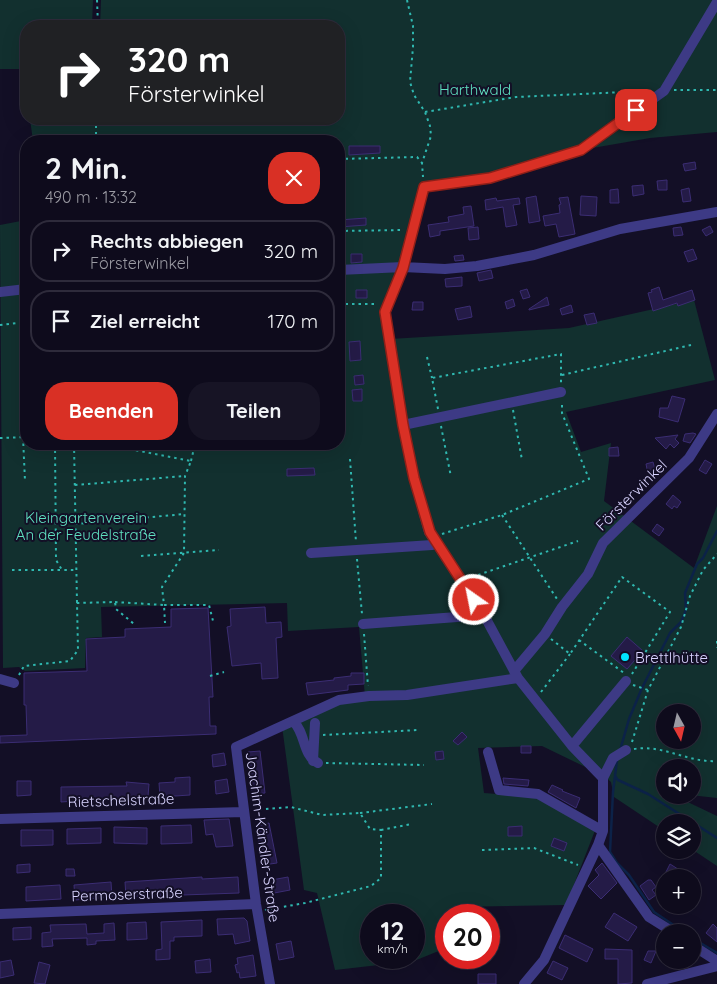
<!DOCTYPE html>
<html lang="de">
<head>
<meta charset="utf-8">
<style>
  body { margin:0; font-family:Quicksand,sans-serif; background:#171425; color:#f1f3f6; height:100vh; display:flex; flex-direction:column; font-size:19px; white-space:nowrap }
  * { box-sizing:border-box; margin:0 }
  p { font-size:16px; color:#9b9ba3 }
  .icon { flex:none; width:28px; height:28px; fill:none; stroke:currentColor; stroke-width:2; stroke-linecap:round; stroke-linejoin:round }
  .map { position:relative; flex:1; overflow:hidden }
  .panel { position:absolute; left:20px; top:135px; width:325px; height:315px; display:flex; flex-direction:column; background:#0e0b1c; border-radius:20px; box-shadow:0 5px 20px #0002,0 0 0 1px #2e2b3b }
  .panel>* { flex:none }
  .banner { position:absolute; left:20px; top:20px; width:325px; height:105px; border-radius:20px; box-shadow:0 5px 20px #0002,0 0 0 1px #2e2b3b; background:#202124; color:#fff; overflow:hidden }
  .needle { width:32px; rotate:172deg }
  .buttons { position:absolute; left:656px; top:704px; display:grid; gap:10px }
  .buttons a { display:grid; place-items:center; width:45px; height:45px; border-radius:50%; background:#0e0b1c; box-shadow:0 5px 20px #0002,0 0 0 1px #2e2b3b; font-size:25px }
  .speed { position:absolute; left:360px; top:904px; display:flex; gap:10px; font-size:25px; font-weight:700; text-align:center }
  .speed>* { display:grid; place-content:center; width:65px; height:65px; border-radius:50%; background:#0e0b1c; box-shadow:0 5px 20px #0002,0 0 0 1px #2e2b3b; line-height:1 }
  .speed small { font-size:12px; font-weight:400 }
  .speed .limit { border:8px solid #d22; background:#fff; color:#111 }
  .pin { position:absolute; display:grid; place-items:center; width:42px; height:42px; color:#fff; margin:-21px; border-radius:10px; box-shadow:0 2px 8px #0006 }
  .me { position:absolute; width:55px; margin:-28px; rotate:327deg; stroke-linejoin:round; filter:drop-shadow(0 0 4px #0008) }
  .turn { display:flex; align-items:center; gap:18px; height:105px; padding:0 25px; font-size:22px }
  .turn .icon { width:65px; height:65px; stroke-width:2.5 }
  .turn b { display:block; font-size:35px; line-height:42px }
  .round { display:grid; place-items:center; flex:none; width:52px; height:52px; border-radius:20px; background:#171425 }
  .head { display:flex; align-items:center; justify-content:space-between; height:85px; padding:0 25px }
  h1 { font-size:30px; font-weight:700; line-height:38px }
  .cta { display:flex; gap:10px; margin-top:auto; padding:10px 25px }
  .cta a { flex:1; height:58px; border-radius:20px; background:#d93025; color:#fff; font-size:20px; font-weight:700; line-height:58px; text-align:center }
  .cta a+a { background:#171425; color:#f1f3f6 }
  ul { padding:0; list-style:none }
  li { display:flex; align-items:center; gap:15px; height:62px; margin:0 10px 8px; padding:0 15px; border:2px solid #2e2b3b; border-radius:20px }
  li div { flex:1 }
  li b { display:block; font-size:19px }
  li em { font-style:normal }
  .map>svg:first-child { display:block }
</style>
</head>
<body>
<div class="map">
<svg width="717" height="984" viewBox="0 0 717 984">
  <rect width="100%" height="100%" fill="#130f26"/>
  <path fill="#12302f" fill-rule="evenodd" d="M0 0H93L92 26H26V69H0Z
    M101 0H717V132L650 138 581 150 490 178 424 187 385 312 390 339 569 328 694 300 715 380 566 412 581 452 611 443 604 501 694 568 717 506V798L690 795H692V768H665V795H673L717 816V866L693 850 692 822H665V831L614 797 611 782 604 776 542 746 478 748 484 793 537 797 596 828 566 905 454 907 453 915H446V948L414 961 335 970 317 893 304 890 282 726 339 700 365 697 359 627 288 631 287 603 101 607 102 637 86 638 85 668 25 671 19 667 3 668 0 225 26 220V444H339V141H33L30 119H339V26H100ZM665 712H692V740H665ZM371 915H414V958H371Z"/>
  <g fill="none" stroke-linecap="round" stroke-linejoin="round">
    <path stroke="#0c2248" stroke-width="2.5" d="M621 747 629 719 642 688 670 633 681 622 684 615 686 609 685 593 697 564 703 558 717 531
      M617 760 613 792 610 852 617 863 629 875 654 912 684 932
      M615 776 618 780 648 794 717 838
      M692 938 717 953"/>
  </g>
  <path fill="#241b47" stroke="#3b2d73" d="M349 146H380V153L349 155Z
    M695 162 696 169 685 171 683 164Z
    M667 180V190H658L657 181Z
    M643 185 644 194 633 196 632 186Z
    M689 188 691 201 683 202 681 190Z
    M618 189 619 203H610V190Z
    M536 196 540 221 529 223 526 198Z
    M581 196 597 197 596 216 580 215Z
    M568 197 575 234 559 237 556 224 545 226 543 216 560 213 559 205 561 204 559 198Z
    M496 198 497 201 519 198 520 204 513 205 517 225 506 227 503 207 486 210 485 200Z
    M471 206 474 226 440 231V235L430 237 428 225 449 222 448 217 464 214 463 207Z
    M366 218V225L339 227V220Z
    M710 226 713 232 706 236 702 230Z
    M478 227 479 239 469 240 468 228Z
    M681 227 683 235 674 236 673 228Z
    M693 249 697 259 688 262 684 252Z
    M351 254H362V262L351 263Z
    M463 255 464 260 455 261 454 256Z
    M491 270 493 278 479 281 477 273Z
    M462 277V286L446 287 445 279Z
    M659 287 663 300 692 290 695 300 678 306 677 303 653 311 648 293 652 292 651 290Z
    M527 289 530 297 523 299 520 291Z
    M356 290H367V298H356Z
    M547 297 549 305 529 310V309Z
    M513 299 515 306 507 309 505 302Z
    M413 302H423V310H412Z
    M571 305 573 312 562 315 560 309Z
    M470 306 472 317 458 320 455 309Z
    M594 313 597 323 587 325 584 315Z
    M360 341 361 360 350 361 349 342Z
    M363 375 364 384 355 385 354 376Z
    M362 389V401H353L352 390Z
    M672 396 685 399 678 422 659 417 660 408H668Z
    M693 433 696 434 690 443 683 441 685 434Z
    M678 435 675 439 679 443 674 448 670 444 666 449 655 438Z
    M618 447 619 456H609V448Z
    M705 460 712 464 706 474 699 470Z
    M653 462 656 473 648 474 646 464Z
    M314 468 315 475 287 476V469Z
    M673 495 681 502 677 508 674 506 672 509 666 504Z
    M657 524 664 529 659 536 652 531Z
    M265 607 266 623 281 622 282 637 276 638 278 678 262 679 261 663 232 666 227 627 231 626 230 609Z
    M208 608 213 697H209L210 726H216V734L0 743V736L27 735 26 705H24V673L87 671 86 639 125 637V629L171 627V609Z
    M627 637 643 651 627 669 611 656Z
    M351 673H364V684L348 685V690L308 695 306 683 334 680V678L351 676Z
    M462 732 467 737 458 745 453 741Z
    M521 746H531V753H521Z
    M260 751 265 793 252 794 248 752Z
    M443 751 444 759 436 760 435 752Z
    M224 753 226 765 213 767 212 755Z
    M190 777V795L160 797 159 783 175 782V778Z
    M503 778 529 780 528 786 504 784Z
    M227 779 229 792 216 794 215 781Z
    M17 781H31V795L17 796Z
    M126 782 149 784 148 796 61 802V787L127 786Z
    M552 785 563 790 562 791 580 798 576 808 548 792Z
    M229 819 233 846 216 847 213 834 206 835 204 820Z
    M269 823 277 863 263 865 256 826Z
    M191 825 192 843 161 844V826Z
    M522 826V836H508V827Z
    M114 827 147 828V844L114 843Z
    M101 828V843L67 844V829Z
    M21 830H53V845L21 846Z
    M554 838 567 843 564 851 551 846Z
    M602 863 617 883 601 899 588 886 599 875 595 870Z
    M30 864V872L17 873V865Z
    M670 864 692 878H663Z
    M66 869H74L75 876H66Z
    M202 877V879L238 877 239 893 126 897 125 882Z
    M288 877 290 890 269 894 266 881Z
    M648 880H651L656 887 652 890 656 895 649 900 640 886Z
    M111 882 112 897 75 900 74 885Z
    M60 885 61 899 26 901V887Z
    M614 913 637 927 628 941 605 927Z
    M244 918 247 921 250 941 235 944 233 934 218 935 217 919Z
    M202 920V936L174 937V941H170V959L156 960V950L162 949 161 922Z
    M146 922 147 939 127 940V923Z
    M114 923 115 940 96 941V944L87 945V938L52 939 53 946 42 947V933L51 932 50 925 86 924 87 934 104 933V924Z
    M713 924 717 928V942L706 933Z
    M31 927V939L13 940V928Z
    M565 935 593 949 587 962 559 948Z
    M664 935H665V954L656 949Z
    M291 941 294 957 279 960 276 944Z
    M605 949 632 950V983L618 984V959H605Z
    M648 951H656L651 963 644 960Z
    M253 955 256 976 240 978 239 972 237 973 235 965 238 964 237 958Z
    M210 959 211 972 196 973 195 961Z
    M11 960 14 975 0 978V962Z
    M553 961 568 968 562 980 547 973Z
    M39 962 50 965 45 984 34 983Z
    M478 974H496V984H478Z"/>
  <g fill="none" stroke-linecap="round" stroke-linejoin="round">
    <path stroke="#2fb8b0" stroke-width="2" stroke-dasharray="2.5 4" stroke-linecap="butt" d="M97 0 98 26
      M407 0 413 26V47L410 82 414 95 425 112 430 126 431 136 422 163 423 177
      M674 90H717
      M425 112 516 97 647 91
      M96 141V119
      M339 159 417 157 422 163
      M339 231 403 230
      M339 304H374L377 306
      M0 325 26 322
      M427 357 432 378
      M562 375 691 345
      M438 409 432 378 561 354V383
      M513 410 522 460
      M441 426 451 477
      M23 437 25 481
      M0 438 26 437
      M55 444 56 560 62 570H76
      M74 444 77 603
      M104 444 191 461 185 476 184 553 162 587 164 605H209L213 621
      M350 459 356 542
      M191 461 195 444
      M75 485 185 476
      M502 515 557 599
      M75 524 185 514
      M442 534 502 515 589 479 562 413V401
      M141 556 219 550
      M357 559 362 614
      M12 570H62
      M472 577 578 541
      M115 602 164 605 165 623
      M364 634 368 686
      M551 639 570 654 622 577 670 612 632 674
      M579 640 624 673
      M717 641V648
      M19 675 24 666 70 661 78 650 77 603 115 602 116 609 134 624
      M210 676 224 672
      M633 685 648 690
      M541 692 570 654
      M323 735 418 730
      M632 742 648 690 681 627 690 596 703 570 717 554
      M634 749C663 744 688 763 717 761
      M326 763 424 765
      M253 810 291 807 322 815 360 813 370 829 381 830V878L371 886 305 903 265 910
      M360 813 432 804
      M381 830 411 824
      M482 850 534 848 578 865"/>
    <path stroke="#3d3a85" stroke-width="10" d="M339 270 403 267 445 269 477 266 534 255 620 229 717 212
      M0 292 26 289
      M403 425 561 392
      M311 553 432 545 436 542
      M363 624 484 615
      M514 671 545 634 562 607 588 574 603 543 689 458 717 414
      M0 679 14 683
      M293 721C306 733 302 755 318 763
      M572 746 626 681
      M488 752 499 790 538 794 603 831
      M313 761 315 723
      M603 778 572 746 518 678 484 615 429 532 414 478 403 425 385 312 403 267 424 187 490 178 581 150 664 91 717 2
      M0 819 243 812
      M598 845 649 917 673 932
      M0 914 256 904
      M692 945 717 961
      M270 984 256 904 236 747 339 700 369 696 407 695 518 678
      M524 984 544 960 598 845 603 831V778L613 758 626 750
      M647 984 717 966"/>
  </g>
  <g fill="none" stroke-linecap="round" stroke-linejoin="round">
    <g stroke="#8d1f18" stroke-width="12">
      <path id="route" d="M474 600 430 532 414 478 403 425 385 312 403 268 424 187 490 178 581 150 636 110"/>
    </g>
    <use href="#route" stroke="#d93025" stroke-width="9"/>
  </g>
  <circle fill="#00e5ff" stroke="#130f26" stroke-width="2" cx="625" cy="657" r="5"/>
  <g text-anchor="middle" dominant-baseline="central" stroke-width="4" stroke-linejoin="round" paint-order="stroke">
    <g font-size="15" fill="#5fe0c0" stroke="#130f26">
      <text x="475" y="89">Harthwald</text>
      <text x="86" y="517">Kleingartenverein<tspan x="86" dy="17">An der Feudelstraße</tspan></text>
    </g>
    <g font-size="15" fill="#d9d4ff" stroke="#130f26">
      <text transform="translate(631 495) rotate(-45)">Försterwinkel</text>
      <text transform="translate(121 800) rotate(-2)">Rietschelstraße</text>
      <text transform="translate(263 837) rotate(82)">Joachim-Kändler-Straße</text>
      <text transform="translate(127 894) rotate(-2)">Permoserstraße</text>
    </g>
    <g font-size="15" fill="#d9d4ff" stroke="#130f26" text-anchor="start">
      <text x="635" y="657">Brettlhütte</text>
    </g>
  </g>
</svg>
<div class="buttons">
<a><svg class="needle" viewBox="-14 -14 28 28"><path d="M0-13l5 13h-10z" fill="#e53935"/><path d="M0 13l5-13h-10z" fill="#9b9ba3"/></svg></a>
<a><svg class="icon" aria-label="sound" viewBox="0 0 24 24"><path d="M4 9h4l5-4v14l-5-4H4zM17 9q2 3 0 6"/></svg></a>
<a><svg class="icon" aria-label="layers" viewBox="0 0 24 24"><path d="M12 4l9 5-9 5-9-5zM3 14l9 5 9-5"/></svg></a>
<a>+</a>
<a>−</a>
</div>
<div class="speed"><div>12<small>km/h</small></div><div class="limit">20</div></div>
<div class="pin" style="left:636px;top:110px;background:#d93025"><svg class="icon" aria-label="arrive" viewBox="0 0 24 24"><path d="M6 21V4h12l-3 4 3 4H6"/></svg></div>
<svg class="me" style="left:474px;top:600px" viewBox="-20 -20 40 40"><circle r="17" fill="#d93025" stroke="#fff" stroke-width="3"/><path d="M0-11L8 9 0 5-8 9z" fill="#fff"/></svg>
<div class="banner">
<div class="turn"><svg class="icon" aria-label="right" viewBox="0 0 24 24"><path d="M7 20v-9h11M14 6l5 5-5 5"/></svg><div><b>320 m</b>Försterwinkel</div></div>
</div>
<section class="panel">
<div class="head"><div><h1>2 Min.</h1><p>490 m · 13:32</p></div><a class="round" style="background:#d93025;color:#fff"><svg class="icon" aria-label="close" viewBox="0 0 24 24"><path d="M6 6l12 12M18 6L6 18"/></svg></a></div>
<ul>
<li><svg class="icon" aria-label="right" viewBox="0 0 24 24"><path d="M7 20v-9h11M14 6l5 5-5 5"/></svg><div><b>Rechts abbiegen</b><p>Försterwinkel</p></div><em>320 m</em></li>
<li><svg class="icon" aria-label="arrive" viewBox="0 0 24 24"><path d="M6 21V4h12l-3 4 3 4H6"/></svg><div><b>Ziel erreicht</b></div><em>170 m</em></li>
</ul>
<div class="cta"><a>Beenden</a><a>Teilen</a></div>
</section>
</div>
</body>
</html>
